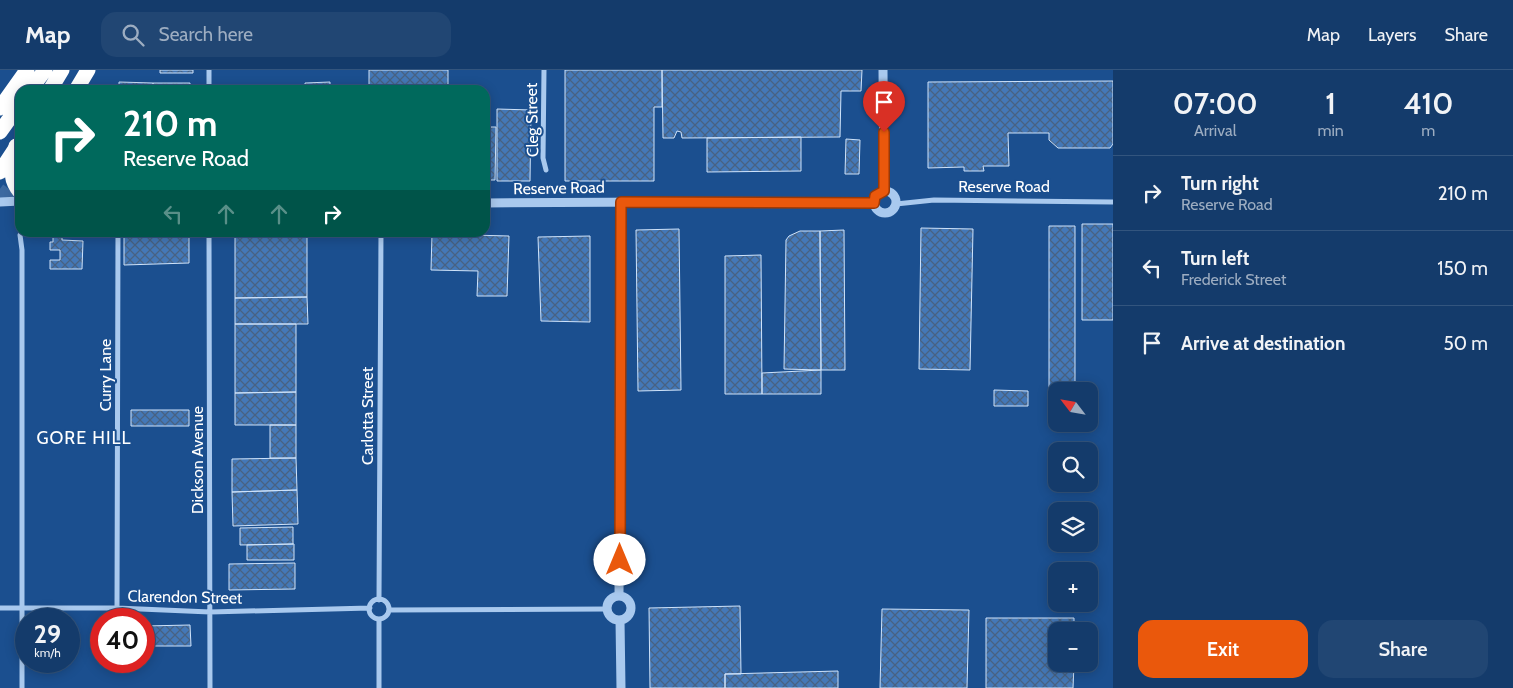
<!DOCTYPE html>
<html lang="en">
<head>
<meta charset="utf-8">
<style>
  body { margin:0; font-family:Cabin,sans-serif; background:#214673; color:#f1f3f6; height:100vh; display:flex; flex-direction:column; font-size:19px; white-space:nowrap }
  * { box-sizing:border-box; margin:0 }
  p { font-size:16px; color:#9dadc1 }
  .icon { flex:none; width:28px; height:28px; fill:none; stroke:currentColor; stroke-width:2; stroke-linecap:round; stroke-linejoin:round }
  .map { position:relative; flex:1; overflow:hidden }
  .side { display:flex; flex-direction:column; background:#143b6b; width:400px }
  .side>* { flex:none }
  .guide { position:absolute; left:15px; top:15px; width:475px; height:152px; border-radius:15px; box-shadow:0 2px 12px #0003,0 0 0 1px #33557e; background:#00695c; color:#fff; overflow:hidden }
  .needle { width:32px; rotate:301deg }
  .fabs { position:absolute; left:1048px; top:312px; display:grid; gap:10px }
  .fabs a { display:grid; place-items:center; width:50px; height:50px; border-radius:10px; background:#143b6b; box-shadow:0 2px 12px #0003,0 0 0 1px #33557e; font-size:25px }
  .speed { position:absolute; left:15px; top:538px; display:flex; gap:10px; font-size:25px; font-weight:700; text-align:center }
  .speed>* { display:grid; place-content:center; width:65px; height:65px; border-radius:50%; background:#143b6b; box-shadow:0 2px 12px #0003,0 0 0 1px #33557e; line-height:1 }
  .speed small { font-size:12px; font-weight:400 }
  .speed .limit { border:8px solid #d22; background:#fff; color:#111 }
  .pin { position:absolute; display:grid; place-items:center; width:42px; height:42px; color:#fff; margin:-51px -21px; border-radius:50% 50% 50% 0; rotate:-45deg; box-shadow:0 0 5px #0007 }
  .pin .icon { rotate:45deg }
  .me { position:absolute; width:55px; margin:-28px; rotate:0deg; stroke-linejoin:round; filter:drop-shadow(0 0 4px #0008) }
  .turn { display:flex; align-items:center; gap:18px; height:105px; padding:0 25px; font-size:22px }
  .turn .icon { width:65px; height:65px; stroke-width:2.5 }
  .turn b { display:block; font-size:35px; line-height:42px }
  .lanes { display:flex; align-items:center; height:48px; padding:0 25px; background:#0003; justify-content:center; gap:25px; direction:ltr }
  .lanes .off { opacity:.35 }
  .eta { display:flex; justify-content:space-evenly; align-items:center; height:85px; text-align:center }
  .eta b { font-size:30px; font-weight:600; line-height:35px }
  .action { display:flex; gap:10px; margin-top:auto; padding:10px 25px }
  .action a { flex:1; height:58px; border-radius:15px; background:#ea580c; color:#fff; font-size:20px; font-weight:600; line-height:58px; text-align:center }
  .action a+a { background:#214673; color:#f1f3f6 }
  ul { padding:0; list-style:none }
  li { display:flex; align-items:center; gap:15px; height:75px; padding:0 25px; border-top:1px solid #33557e }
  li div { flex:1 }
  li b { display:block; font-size:19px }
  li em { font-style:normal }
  header { display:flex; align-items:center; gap:30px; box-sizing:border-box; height:70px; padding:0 25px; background:#143b6b; border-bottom:1px solid #33557e }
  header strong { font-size:24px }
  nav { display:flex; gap:28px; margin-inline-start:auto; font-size:18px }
  .search { width:350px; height:45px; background:#214673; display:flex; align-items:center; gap:12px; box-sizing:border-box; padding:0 18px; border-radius:15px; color:#9dadc1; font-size:19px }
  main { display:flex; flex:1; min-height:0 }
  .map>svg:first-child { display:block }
</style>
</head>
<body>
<header>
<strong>Map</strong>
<div class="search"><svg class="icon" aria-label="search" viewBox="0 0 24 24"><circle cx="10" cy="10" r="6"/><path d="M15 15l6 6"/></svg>Search here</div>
<nav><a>Map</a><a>Layers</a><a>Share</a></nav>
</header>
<main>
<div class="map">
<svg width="1113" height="618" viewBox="0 0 1113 618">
  <defs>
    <pattern id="building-cross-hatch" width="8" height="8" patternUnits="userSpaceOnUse" patternTransform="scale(1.25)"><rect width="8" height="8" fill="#4478b7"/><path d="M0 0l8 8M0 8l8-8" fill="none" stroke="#486282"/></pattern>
  </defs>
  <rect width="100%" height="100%" fill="#1b4f8f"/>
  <path fill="url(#building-cross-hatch)" stroke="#cfe3fa" d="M160 0H193V3H160Z
    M369 0H448V20H369Z
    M565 0H662V37H654V111H565Z
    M662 0H862L861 21H841L840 67 682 68 681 62 677 61 674 68H663Z
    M1113 11V74L1110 78H1058L1049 70V63H1008L1009 96H983L984 101H964V97L928 98V12Z
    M119 12 153 13V20H119Z
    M330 12V20H305V13Z
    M153 13H190V20H153Z
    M251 16H292V20H251Z
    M497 39 531 40 530 111H497Z
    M485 57H496L495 110H485Z
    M801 67V101L707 102V68Z
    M846 69 860 70 859 104H845Z
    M1082 154H1113V250H1082Z
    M1049 156H1075V321H1056V335H1049Z
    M921 158 973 159 970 300 919 299Z
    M679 159 681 320 638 321 636 160Z
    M844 160 845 300H821L820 161Z
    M800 161H820L821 300 784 299 786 170 789 166Z
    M53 162H62V170L83 171 82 199H50V190H60V180H50V172H53Z
    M124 162H189V193L124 195Z
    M235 162H307V227L235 228Z
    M432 164 509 166 507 226H477L478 201 431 200Z
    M590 166V252L541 251 538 167Z
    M761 185 762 324H725V186Z
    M307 227 308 254H235V228Z
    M235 254H296V322L235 323Z
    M821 300V324H762V303Z
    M994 320 1028 321V336H994Z
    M296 322V355H235V323Z
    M131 340H189V356H131Z
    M270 355H296V388H270Z
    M296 388 297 420 232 422V389Z
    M297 420 298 454 233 456 232 422Z
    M293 457V474L240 475V458Z
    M294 474V490H247V475Z
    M295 493V519L229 520V494Z
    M740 536 741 604H725V618H650L649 538Z
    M882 539 969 540 967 618H880Z
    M986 548H1074V561H1056V594H1074L1073 618H986Z
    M190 555 191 576H144V556Z
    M838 601V618H725V604Z"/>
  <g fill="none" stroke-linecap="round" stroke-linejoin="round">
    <path stroke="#3d69a0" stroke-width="15" stroke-dasharray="15 8" stroke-linecap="butt" d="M0 131 20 105"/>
    <path stroke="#a9c9ee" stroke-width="5" d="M209 0V20
      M544 0 543 88 546 100
      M896 134 934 130 1113 132
      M209 162 210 618
      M20 165 22 180V618
      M369 539a10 10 0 1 1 20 0a10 10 0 1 1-20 0Z
      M379 530 381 162
      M0 538H117L210 542 370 538
      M117 538 118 162
      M389 540 608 539
      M379 618V549"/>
    <path stroke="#a9c9ee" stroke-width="9" d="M883 0 884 121
      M874 132a11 11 0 1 1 22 0a11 11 0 1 1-22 0Z
      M0 132 20 131
      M485 133 657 132 874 133
      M619 526 621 132
      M607 538a12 12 0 1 1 24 0a12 12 0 1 1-24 0Z
      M620 550 621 618"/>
    <path stroke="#fff" stroke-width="15" d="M30 20 45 0
      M50 20 62 0
      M76 20 88 0
      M0 38 27 0
      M0 62 20 34
      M0 102 17 76"/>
    <path stroke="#fff" stroke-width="15" d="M16 76C15 95 6 105 20 122"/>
  </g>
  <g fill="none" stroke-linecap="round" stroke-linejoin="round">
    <g stroke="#983908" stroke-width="12">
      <path id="route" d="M620 490 621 132 874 133 875 126 884 121V62"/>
    </g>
    <use href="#route" stroke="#ea580c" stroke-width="9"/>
  </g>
  <g text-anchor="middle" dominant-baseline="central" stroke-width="4" stroke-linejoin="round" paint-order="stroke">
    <g font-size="16" fill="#fff" stroke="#1b4f8f">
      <text transform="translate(532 50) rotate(-91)">Cleg Street</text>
      <text x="1004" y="116">Reserve Road</text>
      <text transform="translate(559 118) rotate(-1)">Reserve Road</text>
      <text transform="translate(105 305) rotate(-90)">Curry Lane</text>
      <text transform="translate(367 346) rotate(-90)">Carlotta Street</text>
      <text transform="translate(197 390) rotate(-90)">Dickson Avenue</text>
      <text transform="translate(185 527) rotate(1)">Clarendon Street</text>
    </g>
    <g font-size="18" letter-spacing="1" fill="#fff" stroke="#1b4f8f">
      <text x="84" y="368">GORE HILL</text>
    </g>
  </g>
</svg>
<div class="fabs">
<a><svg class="needle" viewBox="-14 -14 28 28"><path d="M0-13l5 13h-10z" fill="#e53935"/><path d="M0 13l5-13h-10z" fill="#9dadc1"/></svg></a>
<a><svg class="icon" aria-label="search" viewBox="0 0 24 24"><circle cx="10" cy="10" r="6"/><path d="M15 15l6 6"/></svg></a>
<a><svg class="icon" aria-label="layers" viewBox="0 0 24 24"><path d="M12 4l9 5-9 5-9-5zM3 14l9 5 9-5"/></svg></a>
<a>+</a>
<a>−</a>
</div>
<div class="speed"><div>29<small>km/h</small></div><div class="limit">40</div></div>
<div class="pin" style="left:884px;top:62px;background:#d93025"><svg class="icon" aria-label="arrive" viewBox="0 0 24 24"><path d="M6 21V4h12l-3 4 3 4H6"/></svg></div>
<svg class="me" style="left:620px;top:490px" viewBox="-20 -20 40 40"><circle r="19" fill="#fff"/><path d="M0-13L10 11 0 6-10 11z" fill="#ea580c"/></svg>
<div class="guide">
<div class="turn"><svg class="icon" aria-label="right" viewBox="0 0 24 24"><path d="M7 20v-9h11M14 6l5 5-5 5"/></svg><div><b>210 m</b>Reserve Road</div></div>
<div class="lanes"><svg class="icon off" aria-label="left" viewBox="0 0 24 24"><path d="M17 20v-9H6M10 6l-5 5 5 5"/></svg><svg class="icon off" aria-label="ahead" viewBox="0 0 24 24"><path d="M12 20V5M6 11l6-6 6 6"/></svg><svg class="icon off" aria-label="ahead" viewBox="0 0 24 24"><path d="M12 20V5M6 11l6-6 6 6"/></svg><svg class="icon" aria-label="right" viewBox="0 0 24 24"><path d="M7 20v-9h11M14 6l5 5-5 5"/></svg></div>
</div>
</div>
<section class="side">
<div class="eta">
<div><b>07:00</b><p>Arrival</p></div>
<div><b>1</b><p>min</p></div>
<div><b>410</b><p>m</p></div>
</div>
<ul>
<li><svg class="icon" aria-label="right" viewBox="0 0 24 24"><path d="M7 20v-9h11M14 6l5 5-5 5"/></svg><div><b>Turn right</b><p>Reserve Road</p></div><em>210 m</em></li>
<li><svg class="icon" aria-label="left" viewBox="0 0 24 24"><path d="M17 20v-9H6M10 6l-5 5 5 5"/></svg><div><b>Turn left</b><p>Frederick Street</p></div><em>150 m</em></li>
<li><svg class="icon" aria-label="arrive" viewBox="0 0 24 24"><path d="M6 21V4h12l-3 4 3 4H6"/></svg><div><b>Arrive at destination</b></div><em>50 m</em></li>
</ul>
<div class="action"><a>Exit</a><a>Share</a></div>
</section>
</main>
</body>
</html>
